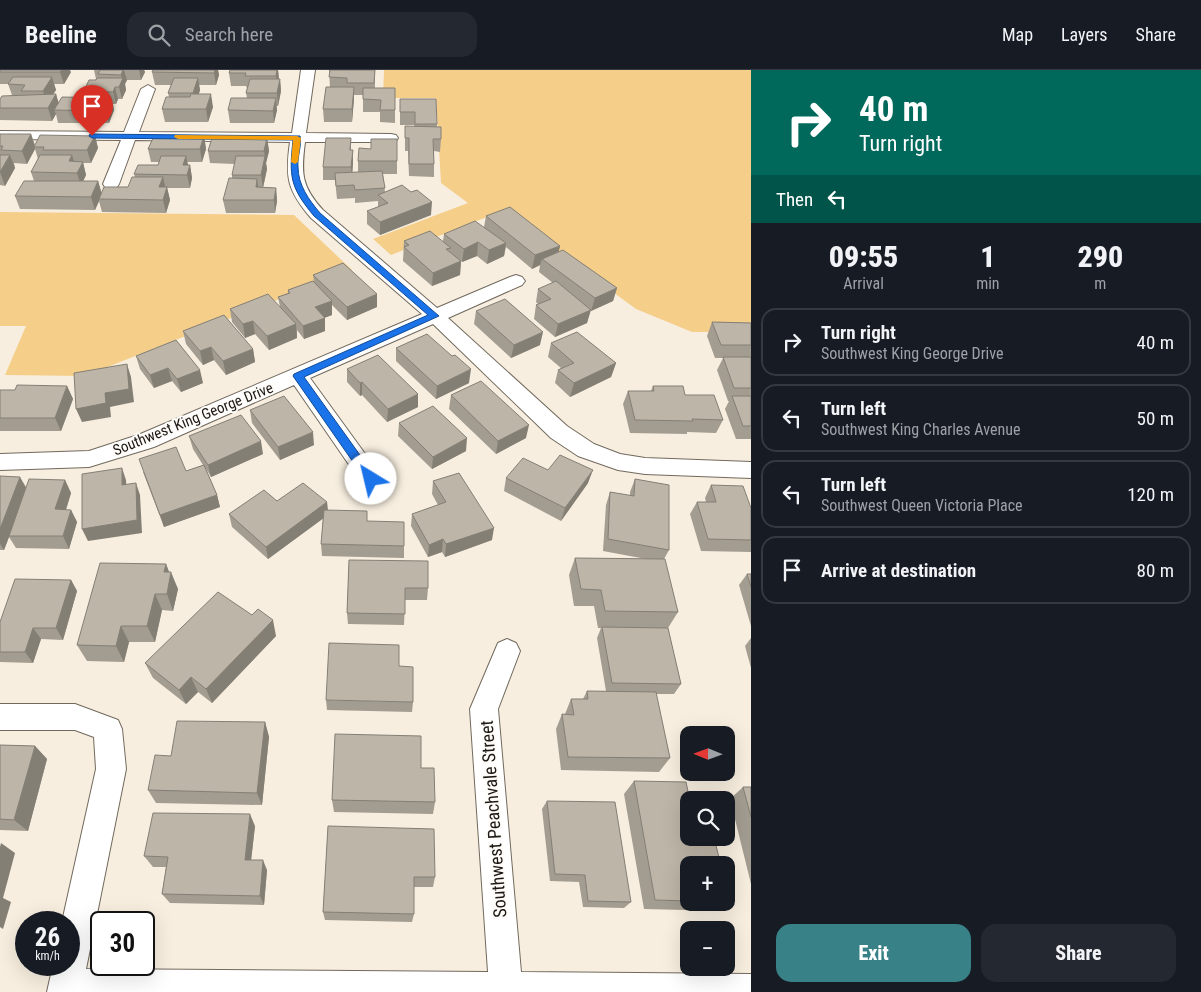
<!DOCTYPE html>
<html lang="en">
<head>
<meta charset="utf-8">
<style>
  body { margin:0; font-family:"Roboto Condensed",sans-serif; background:#242831; color:#f1f3f6; height:100vh; display:flex; flex-direction:column; font-size:19px; white-space:nowrap }
  * { box-sizing:border-box; margin:0 }
  p { font-size:16px; color:#9ea1a6 }
  .icon { flex:none; width:28px; height:28px; fill:none; stroke:currentColor; stroke-width:2; stroke-linecap:round; stroke-linejoin:round }
  .map { position:relative; flex:1; overflow:hidden }
  .panel { display:flex; flex-direction:column; background:#171b24; width:450px }
  .panel>* { flex:none }
  .hud { background:#00695c; color:#fff; overflow:hidden }
  .needle { width:32px; rotate:271deg }
  .fabs { position:absolute; left:680px; top:656px; display:grid; gap:10px }
  .fabs a { display:grid; place-items:center; width:55px; height:55px; border-radius:10px; background:#171b24; box-shadow:0 5px 20px #0002; font-size:25px }
  .speed { position:absolute; left:15px; top:841px; display:flex; gap:10px; font-size:25px; font-weight:700; text-align:center }
  .speed>* { display:grid; place-content:center; width:65px; height:65px; border-radius:50%; background:#171b24; box-shadow:0 5px 20px #0002; line-height:1 }
  .speed small { font-size:12px; font-weight:400 }
  .speed .limit { border:2px solid #111; border-radius:8px; background:#fff; color:#111 }
  .pin { position:absolute; display:grid; place-items:center; width:42px; height:42px; color:#fff; margin:-51px -21px; border-radius:50% 50% 50% 0; rotate:-45deg; box-shadow:0 0 5px #0007 }
  .pin .icon { rotate:45deg }
  .me { position:absolute; width:55px; margin:-28px; rotate:324deg; stroke-linejoin:round; filter:drop-shadow(0 0 4px #0008) }
  .turn { display:flex; align-items:center; gap:18px; height:105px; padding:0 25px; font-size:22px }
  .turn .icon { width:65px; height:65px; stroke-width:2.5 }
  .turn b { display:block; font-size:35px; line-height:42px }
  .then { display:flex; align-items:center; height:48px; padding:0 25px; background:#0003; gap:10px; font-size:19px }
  .eta { display:flex; justify-content:space-evenly; align-items:center; height:85px; text-align:center }
  .eta b { font-size:30px; font-weight:800; line-height:35px }
  .action { display:flex; gap:10px; margin-top:auto; padding:10px 25px }
  .action a { flex:1; height:58px; border-radius:15px; background:#388186; color:#fff; font-size:20px; font-weight:800; line-height:58px; text-align:center }
  .action a+a { background:#242831; color:#f1f3f6 }
  ul { padding:0; list-style:none }
  li { display:flex; align-items:center; gap:15px; height:68px; margin:0 10px 8px; padding:0 15px; border:2px solid #363941; border-radius:15px }
  li div { flex:1 }
  li b { display:block; font-size:19px }
  li em { font-style:normal }
  header { display:flex; align-items:center; gap:30px; box-sizing:border-box; height:70px; padding:0 25px; background:#171b24; border-bottom:1px solid #363941 }
  header strong { font-size:24px }
  nav { display:flex; gap:28px; margin-inline-start:auto; font-size:18px }
  .search { width:350px; height:45px; background:#242831; display:flex; align-items:center; gap:12px; box-sizing:border-box; padding:0 18px; border-radius:15px; color:#9ea1a6; font-size:19px }
  main { display:flex; flex:1; min-height:0 }
  .map>svg:first-child { display:block }
</style>
</head>
<body>
<header>
<strong>Beeline</strong>
<div class="search"><svg class="icon" aria-label="search" viewBox="0 0 24 24"><circle cx="10" cy="10" r="6"/><path d="M15 15l6 6"/></svg>Search here</div>
<nav><a>Map</a><a>Layers</a><a>Share</a></nav>
</header>
<main>
<div class="map">
<svg width="751" height="922" viewBox="0 0 751 922">
  <rect width="100%" height="100%" fill="#f7eedf"/>
  <path fill="#f5ce8a" d="M384 0H751V262H692L636 239 502 141 391 185 373 169 468 133 441 113 436 28H383Z
    M0 142 294 145 352 200 85 306 5 305 26 256H0Z"/>
  <g fill="none" stroke-linecap="round" stroke-linejoin="round">
    <g stroke="#71695d" stroke-width="2">
      <path id="street" d="M301 0H315L306 63 391 64 396 65 398 68 396 71 391 72H305C301 103 301 116 323 140L437 238 510 207 516 205 522 207 525 211 522 215 448 248 567 356 594 374 620 384 645 388 751 392V408L645 404 618 400 578 386 551 368 433 254 310 308 379 403 382 409 379 415 371 418 363 415 294 315 154 377 89 397 0 400V384L89 381 138 365 422 244 311 148C287 120 285 107 290 72L135 70 119 114 117 117H105L103 114 121 70 0 69V61L124 62 141 19 148 15 155 19 139 62 292 63Z
        M507 569 516 573 520 581 498 639 521 902 751 904V922H47L53 895H69V852H62L96 699 94 667 75 660H0V634H75L118 650 122 659 126 699 86 899 488 902 470 639 498 573Z"/>
    </g>
    <use href="#street" fill="#fff" fill-rule="evenodd"/>
  </g>
  <path fill="#a39c90" d="M0 0 71 2 64 14H54L56 20 53 24H56L58 33 85 28 84 21 96 9 94 0H144L145 2 141 10H127L125 14 126 20 122 29H118L116 34H113L114 40 109 53H58L56 44 52 51 0 50V29L12 25 8 14H0Z
    M153 0H218L219 5 216 15H199L200 20 199 24 213 37 208 52H165L162 39 169 27 168 23 171 15H155L152 2Z
    M278 0 279 9H280L281 21 278 36H276L277 40 274 53H230L228 40 247 28 246 23 247 18 246 16H231L229 3Z
    M329 0H375V18H395V53L380 52V42H363V25H354L352 52H324L323 39 330 17Z
    M400 29 437 54V57L441 69 440 82 434 81V107L409 106 408 81H405V56L414 57V55H400Z
    M0 64H31L35 75 95 66 98 78 91 93H83L86 105 83 111H98L101 123 128 117 135 107 134 104 158 95 159 92H151L148 79 204 66 206 79 202 92H187L188 95H190L192 108 190 118H167L170 130 166 143 102 142 99 131 95 140 20 139 15 126 34 111 31 102 38 89 35 79 27 94 14 93 15 98 5 116 0 115Z
    M267 68 269 81 266 93 267 99 263 117 276 118 277 131 275 143H226L223 130 232 108V105L235 94 210 93 208 81Z
    M351 68V80L353 93 352 102H358V91L371 79 397 69V104H383L385 122 431 145 380 165 367 154V141L378 137V131L355 133V128L337 129 335 110H323V97Z
    M486 146 560 176 558 182 617 218 613 231 591 241H590L587 253 555 267 534 249 536 235 538 234 536 232 538 219 553 213 539 202 540 195 532 199 506 177 504 186 487 194 477 186 462 192 461 191 460 205 432 216 403 191 404 171H443L444 164 484 157Z
    M313 205 377 237 347 250 332 235V245L324 248 325 261 304 269 297 260V268L269 280 255 264 245 268 232 252 230 239 280 237 278 227 288 223V220L314 212Z
    M476 241 540 275 511 288 474 254Z
    M712 252 751 253V369H736L725 339 729 331H728L717 300 723 288H715L707 266Z
    M183 261 253 279 255 292 226 305 214 290 203 295 186 274Z
    M176 270 203 313 181 322 172 311 154 318 140 299 136 286Z
    M551 273 616 293 611 307 570 327 555 313 558 300 561 298 548 287Z
    M396 278 469 313 436 329 396 291Z
    M347 299 418 337 387 352 362 325 360 326 347 312Z
    M67 316 73 329 61 361H0V320H15Z
    M653 316 685 325 723 350 716 363 687 362V364L630 363 623 334 628 321H651Z
    M451 325 526 368 496 384 449 339Z
    M250 340 314 375 280 390 252 353Z
    M399 353 466 381 432 399 398 366Z
    M189 366 263 384 211 407 205 397 217 425 220 437 164 457 143 402 186 401 203 395 193 379Z
    M548 400 588 413 561 451 504 421 506 408Z
    M0 406 26 418 65 410 71 423 66 440H71L77 452 69 479 16 478 9 467 4 480H0Z
    M635 409 669 480 664 489 678 542 668 558 681 614 674 624H656L670 688 659 702 561 700 556 659 562 644H565L571 629H583L587 621H606L597 568 601 558H598L594 536H574L569 505 575 488 646 489 603 481 606 435 610 422 630 426V422Z
    M433 411 492 470 445 487 442 482 428 487 411 456 412 444 438 435 432 424Z
    M711 415 751 438V482L701 481 690 444 697 432H706L705 428Z
    M277 431 327 432 328 440 367 451 404 476V488L322 486 321 474 323 448 268 489 232 457 229 444Z
    M349 490 428 518 427 530H405L404 555 348 554 347 543Z
    M166 494 169 502 178 519 173 541 162 540 155 572H129L124 592 87 591 77 575Z
    M747 504H751V556L739 515Z
    M71 510 77 521 63 570 41 569 33 593 0 592V552Z
    M276 566 212 633 198 622 186 634 153 608 145 593Z
    M751 568V598L745 576Z
    M326 630 413 632 412 642 327 640Z
    M265 652 269 667 262 735 156 733 148 720Z
    M0 675 35 676 47 689 28 761 0 760Z
    M421 698 435 732 433 744 334 742 332 730Z
    M634 711 689 726V832H695L685 840 644 839 624 724Z
    M743 717H751V814L730 729Z
    M547 731 631 832 624 838 583 837 579 812 550 811 542 739Z
    M255 756 251 790 267 800 264 835 170 833 162 824 166 797H153L144 786Z
    M328 756 435 807 433 817H414V844L412 852 325 850 323 842Z"/>
  <path fill="#847f75" d="M62 0H70L71 2 64 14 60 2Z
    M123 0H124L127 10 125 14 126 20 122 29 119 17 122 10 121 5Z
    M139 0H144L145 2 141 10Z
    M215 0H218L219 5 216 15 214 3Z
    M277 0H278L279 10 277 18 276 6Z
    M52 7 56 20 47 34 43 21Z
    M198 8 200 20 195 35 193 23Z
    M280 9 281 21 278 36 277 23Z
    M115 17 118 29 116 34 113 22Z
    M354 17V30L352 52V39Z
    M56 24 60 37 54 40 56 44 52 51 48 38Z
    M211 24 213 37 208 52 206 39Z
    M111 28 114 40 109 53 105 41Z
    M276 28 277 40 274 53 273 41Z
    M31 64 35 77H34L35 79 27 94 22 81Z
    M95 66 98 78 91 93 87 80Z
    M204 66 206 79 202 92 200 79Z
    M267 68 269 81 266 93 267 99 263 118 261 105 265 87 264 81Z
    M353 80V93L352 110 351 97Z
    M10 85 15 98 5 116 0 102Z
    M72 85 76 98 69 91Z
    M186 86 189 99 183 95Z
    M83 92 86 105 81 116 77 103Z
    M190 95 192 108 190 118 187 105Z
    M163 107 166 120 162 130 159 117Z
    M257 109 259 122 257 130 256 117Z
    M98 111 102 124 99 129V131L95 140 91 127Z
    M167 117 170 130 166 143 163 130Z
    M276 118 277 131 275 143 274 130Z
    M432 132 431 145 380 165V152Z
    M478 172 477 186 462 192 464 179Z
    M506 173 504 186 487 194 489 180Z
    M560 176 557 189H542L540 195 532 199 535 185Z
    M461 191 460 205 432 216 433 203Z
    M617 218 613 231 591 241 595 228Z
    M377 224V237L347 250V237Z
    M332 231V245L316 251 315 237Z
    M591 240 587 253 555 267 558 254Z
    M325 248V261L304 269 303 256Z
    M253 251 255 264 245 268 243 254Z
    M296 254 297 268 269 280 267 266Z
    M543 262 540 275 511 288 514 275Z
    M211 277 214 290 203 295 200 281Z
    M253 279 255 292 226 305 223 291Z
    M616 293 611 307 570 327 574 313Z
    M127 294 131 307 134 332 110 337 111 347 82 352 76 339Z
    M168 298 172 311 154 318 150 305Z
    M471 299 469 313 436 329 437 316Z
    M200 300 203 313 181 322 177 309Z
    M362 312V325L360 326V313Z
    M67 316 73 329 61 361 55 348Z
    M418 324V337L387 352 388 339Z
    M529 355 526 368 496 384 498 371Z
    M313 362 314 375 280 390 278 377Z
    M467 368 466 381 432 399 433 387Z
    M261 371 263 384 211 407 208 395Z
    M122 398 126 410 127 427 122 415Z
    M593 400 588 413 561 451 565 438Z
    M20 407 27 419 9 466V467L4 480 0 474V459Z
    M65 410 71 423 62 452 55 439Z
    M136 413 140 425 142 463 88 471 82 459Z
    M217 425 220 437 164 457 160 445Z
    M327 432 328 445 268 489 266 477Z
    M71 440 77 452 69 479 63 466Z
    M494 458 492 470 445 487 446 474Z
    M443 469 442 482 428 487 429 475Z
    M166 494 171 507V502L178 519 173 541 167 524 164 502Z
    M71 510 77 521 63 570 56 558Z
    M155 524 162 540 155 572 147 556Z
    M273 550 276 566 212 633 206 619Z
    M121 556 129 572 124 592 116 576Z
    M33 558 41 569 33 593 25 582Z
    M191 607 198 622 186 634 179 620Z
    M265 652 269 667 262 735 257 723Z
    M35 676 47 689 28 761 14 750Z
    M250 744 255 756 250 800 245 790Z
    M1 773 15 783 3 828 11 832 3 859 0 857V777Z
    M263 790 267 800 264 835 260 826Z"/>
  <path fill="#bdb5a7" stroke="#847f75" d="M0 0H62L60 2H0Z
    M100 0H123L121 5 98 4Z
    M153 0H215L214 3 152 2Z
    M230 0H277L276 6H245L246 3H229Z
    M330 0H375L374 13H347V8L329 7Z
    M13 7H52L43 21H21L25 15 8 14Z
    M97 8H123L119 17H115L113 22 84 21 89 10H96Z
    M174 8H198L193 23H168Z
    M250 9H280L277 23H246Z
    M326 17H354L352 39H323Z
    M363 18H395V40H380L381 30 363 29Z
    M56 24 48 38H0V29L2 26Z
    M191 24H211L206 39H162L166 27H190Z
    M62 27 111 28 105 41 54 40Z
    M231 28H276L273 41 228 40Z
    M400 29H436L437 54H415V42H400Z
    M405 56 441 57V69H433L434 94H409V68H405Z
    M0 64H31L22 81 1 80 3 76H0Z
    M40 65 95 66 87 80H43L44 77H34Z
    M154 66H204L200 79H148Z
    M212 68H267L264 81H208Z
    M326 68H351L350 80H353L351 97H323Z
    M371 69H397V91H358L359 78 371 79Z
    M0 85H10L0 102Z
    M40 85H72L69 91 83 92 77 103 31 102Z
    M161 86H186L183 95H190L187 105 134 104 138 95H158Z
    M236 86H265L261 105H232Z
    M382 101 385 118 355 120 354 115 336 116 335 103Z
    M132 107H163L159 117H167L163 130 99 129 104 117H128Z
    M229 108 257 109 256 117 276 118 274 130H223Z
    M24 111H98L91 127 15 126Z
    M402 115 411 122 417 120 432 132 380 152 367 141 388 133 378 125Z
    M510 137 560 176 535 185 486 146Z
    M475 151 506 173 489 180 478 172 464 179 444 164Z
    M430 161 451 178 446 179 461 191 433 203 404 177 409 175 404 171Z
    M563 180 617 218 595 228 542 189Z
    M343 193 377 224 347 237 313 205Z
    M313 211 332 231 315 237 325 248 303 256 278 227 290 223 288 220Z
    M556 211 591 240 558 254 536 235 551 229 538 219Z
    M268 224 296 254 267 266 253 251 243 254 230 239Z
    M505 229 543 262 514 275 476 241Z
    M224 245 253 279 223 291 211 277 200 281 183 261Z
    M712 252 751 253V275H721Z
    M577 262 616 293 574 313 558 300 574 293 551 273Z
    M427 264 452 286 455 285 471 299 437 316 396 278Z
    M176 270 200 300 177 309 168 298 150 305 136 286Z
    M378 285 418 324 388 339 362 312 360 313 347 299Z
    M723 287H751V318H734Z
    M127 294 129 319 105 323 106 333 76 339 74 303Z
    M481 311 529 355 498 371 451 325Z
    M17 315 67 316 55 348H0V320H15Z
    M653 316H683L685 325H714L723 350 692 349 693 351 635 350 628 321H654Z
    M284 326 313 362 278 377 250 340Z
    M732 326H751V356H743Z
    M433 336 467 368 433 387 399 353Z
    M241 345 261 371 208 395 189 366Z
    M176 377 186 401 204 395 217 425 160 445 139 389Z
    M560 385 593 400 565 438 506 408 523 388 548 400Z
    M122 398V415L136 413 137 450 82 459V404Z
    M459 403 494 458 446 474 443 469 429 475 412 444 446 432 433 411Z
    M0 406 20 407 0 459Z
    M29 409 65 410 55 439 71 440 63 466H9Z
    M635 409 669 415V480L608 469 610 422 634 426Z
    M303 413 327 432 266 477 229 444 264 420 277 431Z
    M711 415 743 416 751 438V470L708 469 697 432H716Z
    M324 440 367 441V451L404 452V476L321 474Z
    M575 488 665 489 678 542 605 541 601 520 581 519Z
    M349 490 428 491V518H405V544L347 543Z
    M100 493 166 494 164 502H171L167 524H155L147 556H121L116 576 77 575Z
    M747 504H751V517Z
    M15 509 71 510 56 558H33L25 582H0V552Z
    M218 522 252 545 258 539 273 550 206 619 191 607 179 620 145 593Z
    M602 557 668 558 681 614 612 613Z
    M329 573 399 575V596L413 597V632L326 630Z
    M587 621 656 622 670 688 568 687 562 644 574 645 571 629H588Z
    M177 651 265 652 257 723 148 720 155 685 171 686Z
    M335 664 421 666V698H434L435 732 332 730Z
    M0 675 35 676 14 750 0 749Z
    M634 711 686 712 689 726 705 727V730H689V768H714L721 795H689V831L655 830Z
    M743 717H751V747Z
    M547 731 615 732 631 832 588 831 585 805 555 804Z
    M153 743 250 744 245 790H263L260 826 162 824 168 787 144 786Z
    M328 756 434 759 435 807H414V844L323 842Z"/>
  <path fill="#1a73e8" stroke="#114b97" d="M90 64 300 66C302 76 297 87 298 97 298 115 309 130 320 143L439 246 304 307 375 406 377 409 375 412H367L293 306 294 304 428 245 314 146C290 117 289 107 293 70L92 68 89 66Z"/>
  <path fill="#f59e0b" d="M175 65 297 66 301 68 298 92 295 94 291 92 293 70 178 69 174 67Z"/>
  <g text-anchor="middle" dominant-baseline="central" stroke-width="4" stroke-linejoin="round" paint-order="stroke">
    <g font-size="15" fill="#1c1914" stroke="#fefcf9">
      <text transform="translate(193 349) rotate(-22)">Southwest King George Drive</text>
    </g>
    <g font-size="18" fill="#1c1914" stroke="#fefcf9">
      <text transform="translate(493 749) rotate(-94)">Southwest Peachvale Street</text>
    </g>
  </g>
</svg>
<div class="fabs">
<a><svg class="needle" viewBox="-14 -14 28 28"><path d="M0-13l5 13h-10z" fill="#e53935"/><path d="M0 13l5-13h-10z" fill="#9ea1a6"/></svg></a>
<a><svg class="icon" aria-label="search" viewBox="0 0 24 24"><circle cx="10" cy="10" r="6"/><path d="M15 15l6 6"/></svg></a>
<a>+</a>
<a>−</a>
</div>
<div class="speed"><div>26<small>km/h</small></div><div class="limit">30</div></div>
<div class="pin" style="left:92px;top:66px;background:#d93025"><svg class="icon" aria-label="arrive" viewBox="0 0 24 24"><path d="M6 21V4h12l-3 4 3 4H6"/></svg></div>
<svg class="me" style="left:371px;top:409px" viewBox="-20 -20 40 40"><circle r="19" fill="#fff"/><path d="M0-13L10 11 0 6-10 11z" fill="#1a73e8"/></svg>
</div>
<section class="panel">
<div class="hud">
<div class="turn"><svg class="icon" aria-label="right" viewBox="0 0 24 24"><path d="M7 20v-9h11M14 6l5 5-5 5"/></svg><div><b>40 m</b>Turn right</div></div>
<div class="then">Then<svg class="icon" aria-label="left" viewBox="0 0 24 24"><path d="M17 20v-9H6M10 6l-5 5 5 5"/></svg></div>
</div>
<div class="eta">
<div><b>09:55</b><p>Arrival</p></div>
<div><b>1</b><p>min</p></div>
<div><b>290</b><p>m</p></div>
</div>
<ul>
<li><svg class="icon" aria-label="right" viewBox="0 0 24 24"><path d="M7 20v-9h11M14 6l5 5-5 5"/></svg><div><b>Turn right</b><p>Southwest King George Drive</p></div><em>40 m</em></li>
<li><svg class="icon" aria-label="left" viewBox="0 0 24 24"><path d="M17 20v-9H6M10 6l-5 5 5 5"/></svg><div><b>Turn left</b><p>Southwest King Charles Avenue</p></div><em>50 m</em></li>
<li><svg class="icon" aria-label="left" viewBox="0 0 24 24"><path d="M17 20v-9H6M10 6l-5 5 5 5"/></svg><div><b>Turn left</b><p>Southwest Queen Victoria Place</p></div><em>120 m</em></li>
<li><svg class="icon" aria-label="arrive" viewBox="0 0 24 24"><path d="M6 21V4h12l-3 4 3 4H6"/></svg><div><b>Arrive at destination</b></div><em>80 m</em></li>
</ul>
<div class="action"><a>Exit</a><a>Share</a></div>
</section>
</main>
</body>
</html>
